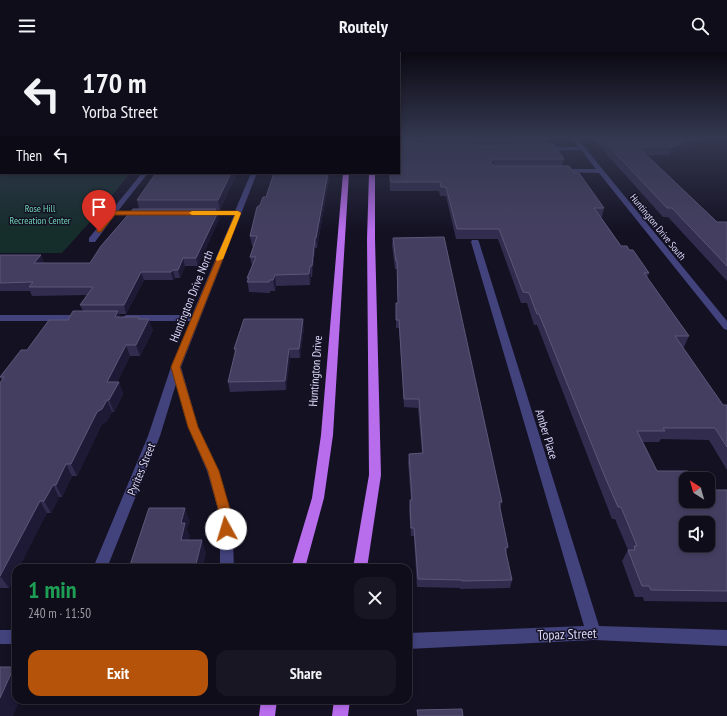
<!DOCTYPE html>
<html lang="en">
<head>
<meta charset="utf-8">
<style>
  body { margin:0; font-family:"PT Sans Narrow",sans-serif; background:#181623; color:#f1f3f6; height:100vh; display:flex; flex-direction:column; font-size:15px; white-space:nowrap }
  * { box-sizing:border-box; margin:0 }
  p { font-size:13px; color:#9b9ca2 }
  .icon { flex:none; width:22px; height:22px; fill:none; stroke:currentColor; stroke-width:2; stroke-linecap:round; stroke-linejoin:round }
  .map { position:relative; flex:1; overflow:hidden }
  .details { position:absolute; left:12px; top:512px; width:400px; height:140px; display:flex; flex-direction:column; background:#0f0d1a; border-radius:12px; box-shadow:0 2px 6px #0003,0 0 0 1px #2f2d39 }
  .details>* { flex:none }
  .banner { position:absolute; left:0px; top:0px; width:400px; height:122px; box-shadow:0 2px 6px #0003,0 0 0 1px #2f2d39; background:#0f0d1a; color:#f1f3f6; overflow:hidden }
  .needle { width:26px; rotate:323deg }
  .fabs { position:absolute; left:679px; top:420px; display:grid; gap:8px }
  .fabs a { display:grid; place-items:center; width:36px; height:36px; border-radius:8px; background:#0f0d1a; box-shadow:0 2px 6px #0003,0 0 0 1px #2f2d39; font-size:20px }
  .pin { position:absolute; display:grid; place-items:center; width:34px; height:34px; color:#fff; margin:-41px -17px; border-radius:50% 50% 50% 0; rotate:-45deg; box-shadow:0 0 4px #0007 }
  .pin .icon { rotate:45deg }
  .me { position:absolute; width:44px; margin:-22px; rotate:354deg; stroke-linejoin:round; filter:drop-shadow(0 0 3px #0008) }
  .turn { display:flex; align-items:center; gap:14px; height:84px; padding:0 16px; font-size:18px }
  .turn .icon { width:52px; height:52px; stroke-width:2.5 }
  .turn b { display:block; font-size:28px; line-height:34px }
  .then { display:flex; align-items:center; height:38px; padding:0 16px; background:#0003; gap:8px; font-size:15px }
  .round { display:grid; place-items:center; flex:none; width:42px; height:42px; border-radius:12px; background:#181623 }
  .headline { display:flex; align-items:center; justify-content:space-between; height:68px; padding:0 16px }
  h1 { font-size:24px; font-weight:700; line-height:30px; color:#1e9e55 }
  .primary-button { display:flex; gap:8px; margin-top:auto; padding:8px 16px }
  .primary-button a { flex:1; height:46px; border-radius:12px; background:#b45309; color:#fff; font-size:16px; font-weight:700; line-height:46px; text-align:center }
  .primary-button a+a { background:#181623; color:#f1f3f6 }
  header { display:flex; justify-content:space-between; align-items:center; height:52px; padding:0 16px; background:#0f0d1a; font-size:18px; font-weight:700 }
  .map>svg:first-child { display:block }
</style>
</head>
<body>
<header><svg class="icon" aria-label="menu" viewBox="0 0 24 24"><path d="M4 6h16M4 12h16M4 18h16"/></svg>Routely<svg class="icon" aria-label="search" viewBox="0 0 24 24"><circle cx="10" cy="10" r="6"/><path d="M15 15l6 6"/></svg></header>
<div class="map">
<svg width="727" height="664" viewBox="0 0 727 664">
  <rect width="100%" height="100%" fill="#141123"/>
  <path fill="#152d2b" d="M0 116 1 121H130L98 161 62 201H0Z"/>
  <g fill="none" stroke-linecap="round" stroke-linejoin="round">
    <path fill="#42427d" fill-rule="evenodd" d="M413 86H418L417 94 424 96V98L412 96Z
      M572 86H577L727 269V278L724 277 599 121 558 120V118L560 117H596L581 98 543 99 540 97 543 95H578Z
      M1 108V112L0 113V109Z
      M142 121H148L118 159H143L145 160V162L115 163 95 190H89V186Z
      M251 121H257L181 315 198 375 219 419 232 464 234 516H220V464L207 419 188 375 176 332 160 384 107 516H93L148 384 171 315 190 269H126L122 266 126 263H192L234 163H205L202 161 205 159H235Z
      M472 188H478L479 190 599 574 727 578V594L594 588 408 597V581L584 574 471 190Z
      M0 263H82L86 266 82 269H0Z
      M0 578H16V592H0Z"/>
    <path fill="#b86ded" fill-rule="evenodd" d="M343 121H349L333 383 324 446 305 516H291L312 446 321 383Z
      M369 121H375V187L381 423 367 516H353L369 423 367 187Z
      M261 648H277L275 664H259Z
      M334 648H350L348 664H332Z"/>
  </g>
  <path fill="#322d4f" d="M419 86H550L548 93 564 107 562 114 574 121 604 156 602 165H601L621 194 649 221 647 226 689 284 684 295H682L723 353H727V418L709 388 661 387 659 390H643L657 419 686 449 727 438V550L644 549 643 545H635L622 509 628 498 615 467H612L600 436 537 273H534L527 251H521L498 187H456L446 144H440L439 139H390L389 121H399L412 88 419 91Z
    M592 86H707L669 103H647L717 170H727V229L668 165H663Z
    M156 121H237L220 158H216L219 167 198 214H185L180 226H175L173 228H144L126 262H119L120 265 139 267 153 278 140 304H130L117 330H119L123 342 114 360H112L107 369 102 372 77 424H72L62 445H59L51 461H47L16 516V522L9 536H0V331L2 328 0 325 27 298 68 268 83 259 80 253 87 243 32 244 30 239H0V203H41L44 211H90L139 157 137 148Z
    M274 121H330L317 196H315L312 225H311L310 233 276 234 275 239H270V241L249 240 247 226 252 214 250 205 254 194H252L250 184 260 153 266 145Z
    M393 186 502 450 500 457 508 495 506 501 512 528 510 536 460 537V536L417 535 414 484H411L409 457 410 448H411L408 410 409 402 422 401 418 356 404 355 399 276H396V251H398L397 217H395L392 193Z
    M304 276 300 306H290L286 338 230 340 228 330 235 301 234 297Z"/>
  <path fill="#1e1a36" d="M693 86H707L669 103 672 95Z
    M494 107 493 116 490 111Z
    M231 121H237L220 158 218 148Z
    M328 121H330L317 196 316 186Z
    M216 157 217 163 218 160 219 167 198 214 196 206Z
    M315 186V196L312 225V214Z
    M41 203 44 211H34Z
    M183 206 185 214 180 226 178 218Z
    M310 214 311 225 310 233 309 222Z
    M173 218 175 226 173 228 171 220Z
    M141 220 144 228 126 262 124 253Z
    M275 223 276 234 275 239 273 228Z
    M118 259 122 270 115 265Z
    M149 267 153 278 140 304 136 293Z
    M303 267 304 276 300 306 299 297Z
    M126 293 130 304 111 342 107 330Z
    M289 297 290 306 286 338 285 329Z
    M119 330 123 342 114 360 109 348Z
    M107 348 112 360 107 369 102 372 77 424 71 412 97 360Z
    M66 412 72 424 62 445 56 433Z
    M53 433 59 445 51 461 44 449Z
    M40 449 47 461 19 516H16V522L9 536 0 524Z
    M185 456 190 470 187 477 190 484 185 501 181 488V471Z
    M202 488 206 501 203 516H195Z
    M14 615 16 618V648H20L13 664H0V646Z"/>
  <path fill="#443f61" stroke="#5c5779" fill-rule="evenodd" d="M399 86H411V88L422 92 486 94 553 92 564 107H494L490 111 494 114H569L574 121H579L604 156H594L621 194H627L629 198H633L649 221H644L689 284H675L723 353H727V395L715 376H663L665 379H637L657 419H688L693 427H686V449H708V438H727V539L651 538 649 534H642L628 498H635L634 494H637L621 455H618L605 425 539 262H537L529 241 523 240 499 177H457L446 135H441L440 130H391L390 121H399ZM686 471H708V493H686Z
    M445 86H547L486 88Z
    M601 86H693L672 95H638L717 170H727V214L672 156H667Z
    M156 121H231L218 148H137Z
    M274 121H328L316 186H315L312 214H310L309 222 275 223 273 228H269V230H247L249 226H247L256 205H250L257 184H250L257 155 260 153 263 145H266Z
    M133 157H216L214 160H218L196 206H183L178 218H173L171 220H141L124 253H80L93 235H29L33 230 0 231V203H41L34 211H90L101 194Z
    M444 185 502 450H499L500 456 508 495 505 496 512 528 462 529V528L418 527 414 476H411L410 448H412L409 402 423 401 419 347H404L399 268H396V251H398L397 209H396L393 186Z
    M73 259H118L115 265H139L138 267H149L136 293H126L107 330H119L109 348H107L102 357 97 360 71 412H66L56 433H53L44 449H40L0 524V331L4 325H0L21 298H27L49 268H68Z
    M244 267H303L299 297H289L285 329 228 330 236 297H234Z
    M149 456H185L181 471H185L181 488H202L195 516H129Z
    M0 615H14L0 646Z
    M462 657 463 664H418L417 658Z"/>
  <linearGradient id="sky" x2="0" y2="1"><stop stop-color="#0b0913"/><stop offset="0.48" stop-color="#343850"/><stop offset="1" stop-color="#343850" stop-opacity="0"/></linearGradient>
  <rect width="727" height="179" fill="url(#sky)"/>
  <path fill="#b45309" stroke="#753606" d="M114 159H238L241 161 180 315 198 375 219 419 232 464V477L230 480 226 482 222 480 220 477V464L208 419 188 375 171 315 235 163H115L101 180H97V178L112 160Z"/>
  <path fill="#f59e0b" d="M238 159 241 161 223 207 217 209 216 207 235 163H192L189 161 192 159Z"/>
  <g text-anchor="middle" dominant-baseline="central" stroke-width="3" stroke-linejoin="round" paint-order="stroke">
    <g font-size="10" fill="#6dd2b5" stroke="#141123">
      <text x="40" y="156">Rose Hill<tspan x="40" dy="12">Recreation Center</tspan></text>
    </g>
    <g font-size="10" fill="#dbd8fa" stroke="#141123">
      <text transform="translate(658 175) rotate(51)">Huntington Drive South</text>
    </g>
    <g font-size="12" fill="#dbd8fa" stroke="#141123">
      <text transform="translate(191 244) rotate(-68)">Huntington Drive North</text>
      <text transform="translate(315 319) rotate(-86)">Huntington Drive</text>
      <text transform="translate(547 382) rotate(73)">Amber Place</text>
      <text transform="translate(141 417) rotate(-68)">Pyrites Street</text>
    </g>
    <g font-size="14" fill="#dbd8fa" stroke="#141123">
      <text transform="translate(567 582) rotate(-2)">Topaz Street</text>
    </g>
  </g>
</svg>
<div class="fabs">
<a><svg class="needle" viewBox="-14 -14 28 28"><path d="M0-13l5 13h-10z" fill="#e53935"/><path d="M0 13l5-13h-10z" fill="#9b9ca2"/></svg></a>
<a><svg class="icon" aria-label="sound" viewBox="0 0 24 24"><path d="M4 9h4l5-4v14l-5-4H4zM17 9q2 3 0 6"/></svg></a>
</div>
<div class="pin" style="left:99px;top:179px;background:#d93025"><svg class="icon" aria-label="arrive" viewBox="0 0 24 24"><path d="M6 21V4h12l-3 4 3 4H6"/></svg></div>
<svg class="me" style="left:226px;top:477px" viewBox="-20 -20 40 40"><circle r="19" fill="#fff"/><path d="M0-13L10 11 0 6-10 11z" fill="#b45309"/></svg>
<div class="banner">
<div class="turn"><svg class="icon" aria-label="left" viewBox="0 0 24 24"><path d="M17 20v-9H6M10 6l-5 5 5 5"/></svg><div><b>170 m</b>Yorba Street</div></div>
<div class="then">Then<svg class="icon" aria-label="left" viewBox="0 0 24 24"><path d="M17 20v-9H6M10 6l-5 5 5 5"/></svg></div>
</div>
<section class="details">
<div class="headline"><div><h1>1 min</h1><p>240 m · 11:50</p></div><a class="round"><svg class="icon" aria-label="close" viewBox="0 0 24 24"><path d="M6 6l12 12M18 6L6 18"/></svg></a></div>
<div class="primary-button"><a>Exit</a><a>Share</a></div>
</section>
</div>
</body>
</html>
